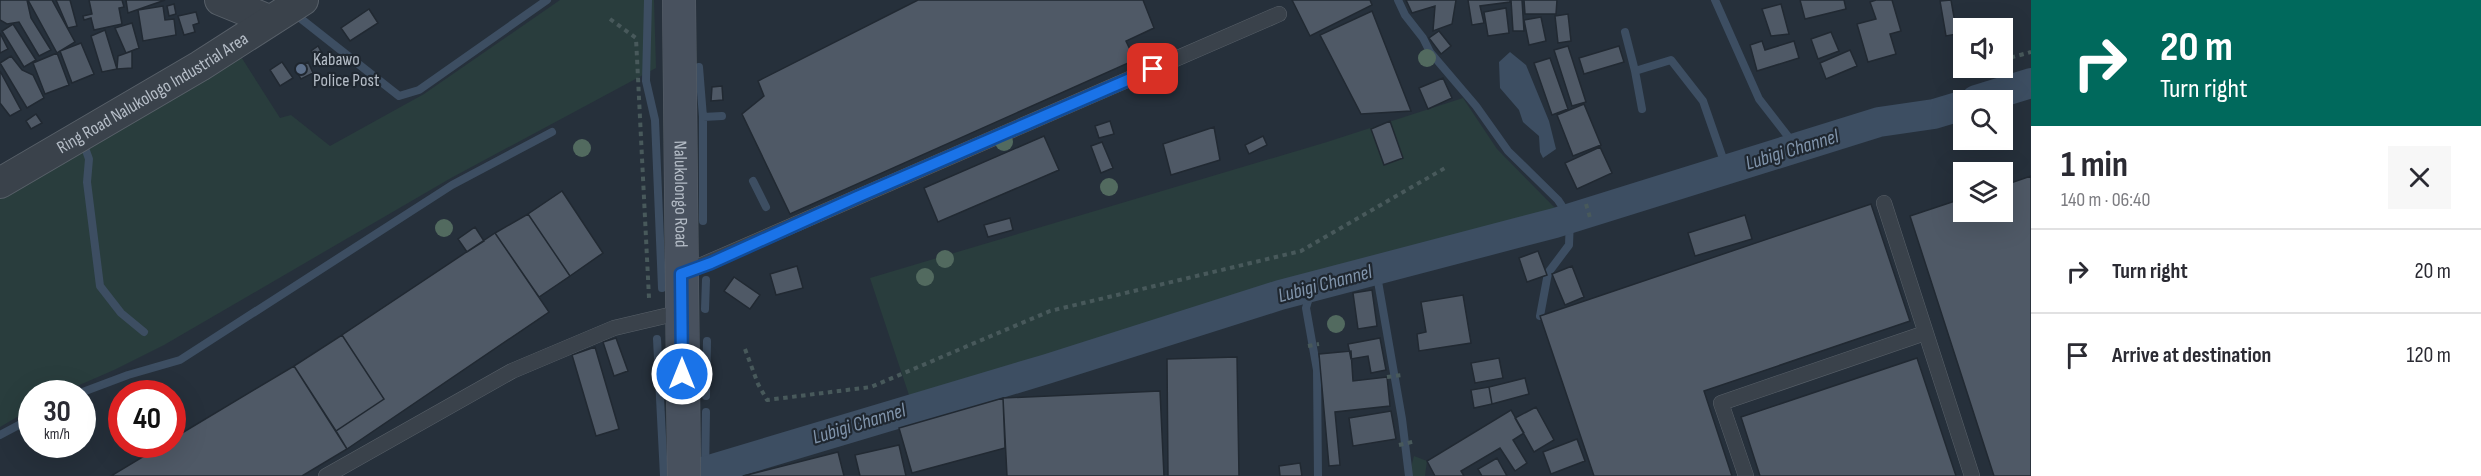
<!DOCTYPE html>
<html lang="en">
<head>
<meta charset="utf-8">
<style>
  body { margin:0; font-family:"Sofia Sans Condensed",sans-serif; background:#f7f7f7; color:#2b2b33; height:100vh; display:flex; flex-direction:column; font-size:22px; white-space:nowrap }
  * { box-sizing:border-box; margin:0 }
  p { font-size:20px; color:#7c7c81 }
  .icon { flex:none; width:33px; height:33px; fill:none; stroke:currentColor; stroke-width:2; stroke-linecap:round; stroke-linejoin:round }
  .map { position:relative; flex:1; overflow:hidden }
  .side { display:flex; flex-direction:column; background:#fff; width:450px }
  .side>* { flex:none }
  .banner { background:#00695c; color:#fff; overflow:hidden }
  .tools { position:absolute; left:1953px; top:18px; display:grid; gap:12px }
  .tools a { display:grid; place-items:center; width:60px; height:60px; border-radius:0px; background:#fff; box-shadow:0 6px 24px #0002; font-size:30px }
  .speed { position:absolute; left:18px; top:380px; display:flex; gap:12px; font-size:30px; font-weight:700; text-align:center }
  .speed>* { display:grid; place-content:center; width:78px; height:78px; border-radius:50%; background:#fff; box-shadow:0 6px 24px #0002; line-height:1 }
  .speed small { font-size:15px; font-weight:400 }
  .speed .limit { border:9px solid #d22; background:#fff; color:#111 }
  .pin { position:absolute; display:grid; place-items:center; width:51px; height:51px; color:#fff; margin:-26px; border-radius:12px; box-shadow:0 3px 9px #0006 }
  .me { position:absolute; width:66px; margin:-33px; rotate:0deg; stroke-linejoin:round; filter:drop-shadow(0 0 4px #0008) }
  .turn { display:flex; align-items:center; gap:21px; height:126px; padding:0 30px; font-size:27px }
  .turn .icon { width:78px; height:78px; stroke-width:2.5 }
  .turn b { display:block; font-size:42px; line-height:51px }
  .round { display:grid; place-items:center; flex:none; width:63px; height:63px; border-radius:0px; background:#f7f7f7 }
  .head { display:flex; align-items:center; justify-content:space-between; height:102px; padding:0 30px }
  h1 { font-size:36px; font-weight:700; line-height:45px }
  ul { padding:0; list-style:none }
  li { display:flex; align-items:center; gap:18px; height:84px; padding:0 30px; border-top:2px solid #e1e1e2 }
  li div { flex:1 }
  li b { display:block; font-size:22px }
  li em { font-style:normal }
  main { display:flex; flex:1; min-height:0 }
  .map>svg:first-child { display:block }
</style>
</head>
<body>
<main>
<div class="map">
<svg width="2031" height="476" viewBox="0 0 2031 476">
  <rect width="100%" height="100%" fill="#26303b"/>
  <path fill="#293d3d" d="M560 0H654L656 68 451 178 164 345 114 370 61 393H32L31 409 0 427V193L238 52 280 118 291 115 330 146 424 94Z
    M1463 98 1497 149 1557 210 1359 264 911 401 870 278 1327 142Z
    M1414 456 1427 461 1425 476H1409Z"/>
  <path fill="#3d4e62" d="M1510 52 1526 65 1549 121 1556 149 1543 158 1540 152 1539 136 1523 122 1519 110 1500 88 1499 62Z"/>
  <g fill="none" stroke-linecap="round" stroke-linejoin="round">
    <path stroke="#3d4e62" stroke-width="8" d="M648 0 646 81 655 120 662 288
      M1398 0 1405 15 1423 38 1430 52 1476 106 1508 151 1558 200 1570 218 1569 245 1548 273 1540 316
      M1715 0 1759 99 1797 148
      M300 18 399 96 419 90 547 0
      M1625 32 1635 71
      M699 67 703 117
      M1642 109 1635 71 1671 60 1703 101 1727 170
      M90 142 84 145 89 159 87 182 100 286 121 313 144 332
      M753 181 766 207
      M703 221V117L722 116
      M1376 270 1402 419 1409 476
      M1312 287 1306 308 1317 370 1318 476
      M705 309 706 280
      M657 339 664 476
      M80 393 128 375 180 360 452 185 552 132
      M706 396 707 341
      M0 435 32 418
      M705 476 706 412"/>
    <path stroke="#3d4e62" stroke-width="30" d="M1976 100 2031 83
      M689 476 1047 369 1280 295 1555 223 1879 122 1934 114 1964 105"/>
  </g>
  <path fill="#4f5966" stroke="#212932" stroke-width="1.5" d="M0 0H27L31 18 51 50 39 56 19 22 7 24 0 20Z
    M28 0H52L75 42 57 53Z
    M56 0H70L77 26 68 28Z
    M89 0H122L124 7 119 8 122 24 94 30 91 18 84 20 83 16 92 14Z
    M126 0H165L128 13Z
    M918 0H1143L1154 28 1126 41 1135 60 790 214 742 114 764 96 758 81Z
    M1292 0H1370L1372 5 1310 36Z
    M1406 0H1456L1452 24 1433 31 1435 6 1412 13Z
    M1468 0H1510V2L1480 6 1484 23 1472 25Z
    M1511 0H1522L1524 31H1513Z
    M1524 0H1557L1556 14H1525Z
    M1800 0H1844L1846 9 1805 19Z
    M1876 0H1892L1901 31 1890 34 1896 54 1868 62 1857 24 1876 19 1870 2Z
    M1951 0 1957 34 1946 36 1940 1Z
    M174 4 176 14 169 16 167 6Z
    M1781 4 1789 34 1771 36 1762 9Z
    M163 6 165 20 174 19 176 35 143 41 138 10Z
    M1506 8 1509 33 1488 36 1484 12Z
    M369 9 378 23 350 41 341 28Z
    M1372 11 1411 111 1361 114 1320 35Z
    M196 12 199 23 193 25 195 32 184 35 178 16Z
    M1568 14 1571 41 1558 43 1555 16Z
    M1541 17 1546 41 1529 45 1524 20Z
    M132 23 139 48 126 53 115 28Z
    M13 24 36 60 24 67 2 31Z
    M105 30 117 69 102 72 91 36Z
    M1439 31 1451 46 1441 54 1429 38Z
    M1831 32 1839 51 1818 59 1811 39Z
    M0 33 8 49 0 53Z
    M1762 41 1765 50 1794 41 1799 58 1757 71 1750 45Z
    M81 43 94 74 72 83 60 51Z
    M318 46 323 55 316 59 311 51Z
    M1568 46 1586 102 1572 106 1554 50Z
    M1619 46 1624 62 1584 74 1579 58Z
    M1850 50 1857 66 1826 79 1820 63Z
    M132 51V68L117 69 118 56Z
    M57 53 69 85 45 94 33 63Z
    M11 56 22 70 33 75 44 98 27 108 0 63Z
    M1550 58 1568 109 1552 115 1534 63Z
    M282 62 293 78 280 86 270 70Z
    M308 62 313 73 301 79 295 68Z
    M0 71 21 110 10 116 0 103Z
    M1443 78 1452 98 1428 109 1419 88Z
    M722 86 723 100 711 101 712 87Z
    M1584 104 1601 145 1573 156 1557 115Z
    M36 114 42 123 31 129 26 121Z
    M1110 121 1114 134 1099 138 1095 126Z
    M1390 121 1403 158 1384 165 1371 129Z
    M1214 127 1220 160 1171 175 1163 144Z
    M1044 136 1059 170 938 222 924 188Z
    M1263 136 1267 145 1249 154 1245 145Z
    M1102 142 1113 168 1101 173 1091 146Z
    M1600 147 1612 173 1577 189 1565 163Z
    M2031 176V476H1994L1910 216 1964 198V212H2002V186Z
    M562 191 603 253 570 276 528 214Z
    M1871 204 1910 321 1704 391 1732 476H1594L1540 316Z
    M528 214 570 276 539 297 495 233Z
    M1745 215 1752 239 1695 256 1688 233Z
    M1010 218 1013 230 988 237 984 225Z
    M475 227 484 241 467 252 458 239Z
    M495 233 549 312 347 449 336 431 384 399 342 335Z
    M1538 251 1547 275 1527 282 1519 258Z
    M797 266 803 288 776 295 770 274Z
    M1572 266 1584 297 1565 305 1552 274Z
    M734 277 760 295 750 309 724 291Z
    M1372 290 1377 326 1358 329 1353 293Z
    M1463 295 1471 343 1419 351 1417 334 1426 332 1421 302Z
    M342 335 384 399 336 431 294 366Z
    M616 338 628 371 614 376 603 342Z
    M1380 338 1386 370 1371 373 1368 356 1351 359 1348 344Z
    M595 347 619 429 596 436 572 355Z
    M1351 351 1353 381 1387 377 1390 406 1335 412 1340 465 1329 466 1319 354Z
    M1237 357 1239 476H1168L1167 359Z
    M1499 358 1503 378 1475 383 1471 363Z
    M1917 358 1956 476H1760L1741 417Z
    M294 366 347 449 302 476H111L164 444H172V439Z
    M1525 378 1529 394 1492 404 1489 387Z
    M1489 387 1492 404 1474 408 1471 390Z
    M1160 391 1164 476H1007L1003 398Z
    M1003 398 1005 448 912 473 899 428Z
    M1536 407 1554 440 1534 452 1515 418Z
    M1511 410 1524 433 1513 440 1527 463 1515 471 1500 448 1461 471 1464 476H1435L1427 461Z
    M1391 411 1396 439 1353 446 1349 418Z
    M1577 439 1585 461 1551 474 1543 452Z
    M899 445 906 476H860L855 455Z
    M838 452 844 476H743Z
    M1497 458 1507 476H1482L1478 469Z
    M1300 463 1302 476H1280L1279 466Z"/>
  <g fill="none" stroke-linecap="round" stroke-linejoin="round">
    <g stroke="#586069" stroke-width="16">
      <path id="lane" d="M1884 203 1972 476
        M681 274 1279 14
        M326 476 512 371 614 328 682 312
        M1746 476 1721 403 1925 333"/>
    </g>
    <g stroke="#586069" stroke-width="32">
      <g id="street">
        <path d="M220 0 269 20"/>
        <path id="s1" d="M0 183 200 66 303 0"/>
      </g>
    </g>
    <g stroke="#586069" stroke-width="34">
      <g id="secondary">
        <path id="s2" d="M679 0 684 476"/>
      </g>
    </g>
    <path stroke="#48595b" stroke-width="4" stroke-dasharray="4.5 4.5" stroke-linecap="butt" d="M610 19 636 38 649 298
      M2002 60 2031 52
      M1965 75 1983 68
      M1586 204 1591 221
      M1308 346 1319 344
      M745 349 758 384 767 400 871 387 1050 311 1301 251 1445 168
      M1387 377 1402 375
      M1399 445 1416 441"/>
    <use href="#lane" stroke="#3a424b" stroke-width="15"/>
    <use href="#street" stroke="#3a424b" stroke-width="30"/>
    <use href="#secondary" stroke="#48515e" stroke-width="33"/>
  </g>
  <g fill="#526a5f">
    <circle cx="1427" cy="58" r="9"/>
    <circle cx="1004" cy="142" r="9"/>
    <circle cx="582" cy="148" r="9"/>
    <circle cx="1109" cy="187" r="9"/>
    <circle cx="444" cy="228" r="9"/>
    <circle cx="945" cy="259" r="9"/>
    <circle cx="925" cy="277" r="9"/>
    <circle cx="1336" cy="324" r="9"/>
  </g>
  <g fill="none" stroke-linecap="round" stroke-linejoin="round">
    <g stroke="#114b97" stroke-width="15">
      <path id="route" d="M682 374 681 274 711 263 857 197 1153 69"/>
    </g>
    <use href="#route" stroke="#1a73e8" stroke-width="10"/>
  </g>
  <circle fill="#5c6f8a" stroke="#1f2730" stroke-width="2" cx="301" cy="69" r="6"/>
  <g text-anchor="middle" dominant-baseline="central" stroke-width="4.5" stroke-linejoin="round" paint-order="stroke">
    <g font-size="18" fill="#b5bdc7" stroke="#1f2730" text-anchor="start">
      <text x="313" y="59">Kabawo<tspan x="313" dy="21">Police Post</tspan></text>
    </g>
    <g font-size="18" fill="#b5bdc7" stroke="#1f2730">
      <text stroke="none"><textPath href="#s1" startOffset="177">Ring Road Nalukologo Industrial Area</textPath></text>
      <text stroke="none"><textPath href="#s2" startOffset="194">Nalukolongo Road</textPath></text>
    </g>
    <g font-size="20" font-style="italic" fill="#8094ab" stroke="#1f2730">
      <text transform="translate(1792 150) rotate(-17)">Lubigi Channel</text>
      <text transform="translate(1325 284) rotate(-15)">Lubigi Channel</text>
      <text transform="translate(859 424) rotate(-17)">Lubigi Channel</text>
    </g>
  </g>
</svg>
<div class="tools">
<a><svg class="icon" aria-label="sound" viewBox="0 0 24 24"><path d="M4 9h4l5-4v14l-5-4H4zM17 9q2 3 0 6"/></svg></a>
<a><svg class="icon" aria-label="search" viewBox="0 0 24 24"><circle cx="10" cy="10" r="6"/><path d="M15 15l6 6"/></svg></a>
<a><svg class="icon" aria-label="layers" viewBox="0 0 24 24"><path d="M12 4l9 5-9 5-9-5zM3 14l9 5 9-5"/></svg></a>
</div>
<div class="speed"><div>30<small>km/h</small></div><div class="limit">40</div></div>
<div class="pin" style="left:1153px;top:69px;background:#d93025"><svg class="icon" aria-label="arrive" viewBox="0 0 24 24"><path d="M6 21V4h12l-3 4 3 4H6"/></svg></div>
<svg class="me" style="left:682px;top:374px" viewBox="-20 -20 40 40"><circle r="17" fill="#1a73e8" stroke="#fff" stroke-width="3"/><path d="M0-11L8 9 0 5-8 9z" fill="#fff"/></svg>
</div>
<section class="side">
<div class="banner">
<div class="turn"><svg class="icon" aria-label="right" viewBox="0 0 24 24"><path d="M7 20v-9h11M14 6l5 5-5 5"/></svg><div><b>20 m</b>Turn right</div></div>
</div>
<div class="head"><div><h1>1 min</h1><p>140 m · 06:40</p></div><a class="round"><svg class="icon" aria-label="close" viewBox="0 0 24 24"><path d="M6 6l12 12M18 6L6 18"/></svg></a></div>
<ul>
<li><svg class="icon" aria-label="right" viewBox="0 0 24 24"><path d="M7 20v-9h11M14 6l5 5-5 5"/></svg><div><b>Turn right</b></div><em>20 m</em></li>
<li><svg class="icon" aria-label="arrive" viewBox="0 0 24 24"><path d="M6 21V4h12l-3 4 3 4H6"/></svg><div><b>Arrive at destination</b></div><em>120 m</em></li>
</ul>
</section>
</main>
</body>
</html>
